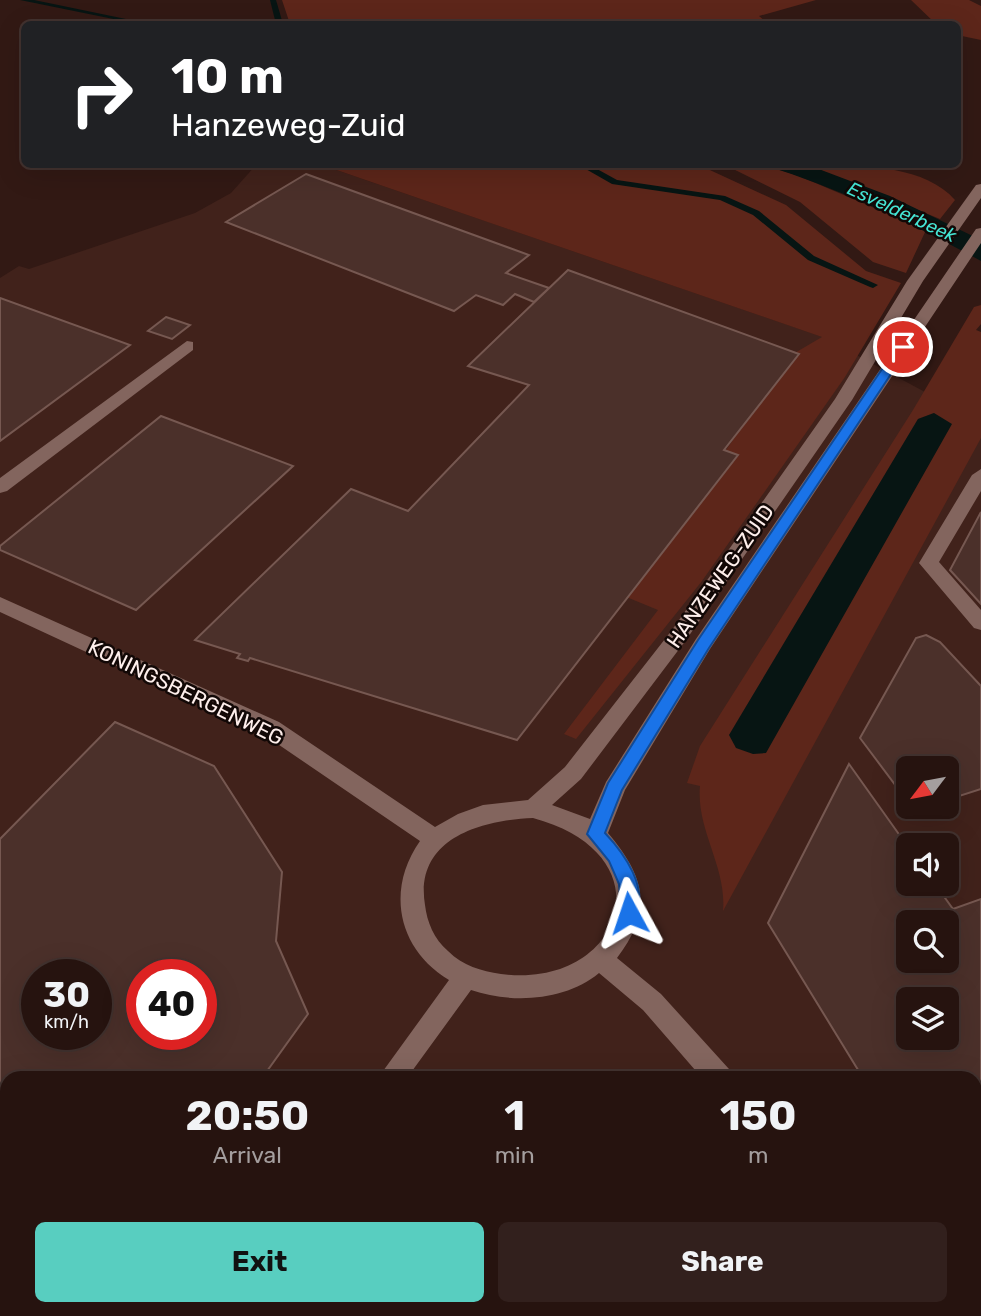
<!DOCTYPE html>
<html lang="en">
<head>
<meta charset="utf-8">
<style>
  body { margin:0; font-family:Rubik,sans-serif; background:#32201d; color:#f1f3f6; height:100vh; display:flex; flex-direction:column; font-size:26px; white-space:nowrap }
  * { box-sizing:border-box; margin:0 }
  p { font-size:23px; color:#a49e9e }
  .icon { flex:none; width:38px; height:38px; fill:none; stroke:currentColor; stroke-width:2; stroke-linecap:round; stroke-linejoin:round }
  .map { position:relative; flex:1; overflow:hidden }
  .panel { position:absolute; left:0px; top:1071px; width:982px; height:245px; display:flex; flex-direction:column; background:#26130f; border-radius:21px 21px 0 0; box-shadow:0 7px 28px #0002,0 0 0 2px #42322f }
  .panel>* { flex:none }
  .banner { position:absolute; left:21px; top:21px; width:940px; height:147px; border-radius:10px; box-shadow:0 7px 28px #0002,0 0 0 2px #42322f; background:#202124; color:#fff; overflow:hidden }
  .needle { width:46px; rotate:238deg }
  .tools { position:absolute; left:896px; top:756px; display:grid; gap:14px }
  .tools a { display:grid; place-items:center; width:63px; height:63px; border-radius:10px; background:#26130f; box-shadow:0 7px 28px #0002,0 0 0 2px #42322f; font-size:35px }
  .speed { position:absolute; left:21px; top:959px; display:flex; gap:14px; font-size:35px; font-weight:700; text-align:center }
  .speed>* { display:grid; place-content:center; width:91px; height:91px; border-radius:50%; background:#26130f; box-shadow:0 7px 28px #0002,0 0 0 2px #42322f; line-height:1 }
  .speed small { font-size:18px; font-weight:400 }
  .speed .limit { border:10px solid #d22; background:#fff; color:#111 }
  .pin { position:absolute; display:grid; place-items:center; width:60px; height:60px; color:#fff; margin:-30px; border:4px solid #fff; border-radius:50%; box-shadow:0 2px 7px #0007 }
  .me { position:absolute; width:77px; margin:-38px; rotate:355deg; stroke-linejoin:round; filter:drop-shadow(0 0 5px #0008) }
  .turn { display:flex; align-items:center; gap:24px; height:147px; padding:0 35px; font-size:32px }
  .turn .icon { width:91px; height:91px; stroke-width:2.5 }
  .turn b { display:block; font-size:49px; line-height:60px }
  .eta { display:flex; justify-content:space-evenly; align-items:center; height:119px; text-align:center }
  .eta b { font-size:42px; font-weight:700; line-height:49px }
  .button { display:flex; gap:14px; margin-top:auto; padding:14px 35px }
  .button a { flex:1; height:80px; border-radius:10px; background:#58cec0; color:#111; font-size:28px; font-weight:700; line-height:80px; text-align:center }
  .button a+a { background:#32201d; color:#f1f3f6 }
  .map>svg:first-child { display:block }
</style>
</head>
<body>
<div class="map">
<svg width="981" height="1316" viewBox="0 0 981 1316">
  <rect width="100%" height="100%" fill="#321914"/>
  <path fill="#41221b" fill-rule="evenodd" d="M256 165H322L823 337 962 412 981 427V1316H0V278L19 266 29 269 195 213 231 193ZM908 768H947V807H908ZM908 845H947V884H908ZM908 922H947V961H908ZM37 975H96V1034H37ZM142 975H201V1034H142ZM908 999H947V1038H908ZM7 1078H975V1309H7Z"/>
  <path fill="#5d261a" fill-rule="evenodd" d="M282 0H816L759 16 765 21 800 24H290Z
    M911 0H969L981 6V40L957 35V24H936Z
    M322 165H699L786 205 866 271 901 283 845 377 702 581 576 739 564 734 658 610 624 596 793 354 822 337Z
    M725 165H764L799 176 926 230 906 273 873 262 800 202Z
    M808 165C853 165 923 163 955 200L940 219Z
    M981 305V324L976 330 981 332V438L723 911C727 867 696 830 700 786L687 783 700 746 913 410 974 307ZM934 413 729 735 918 419Z"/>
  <path fill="#071513" d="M764 165H808L890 196 981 240V261C912 223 839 188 764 165Z
    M934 413 952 424 766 753 753 754 736 748 729 735 918 419Z"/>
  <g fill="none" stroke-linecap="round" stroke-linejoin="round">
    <path fill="#071513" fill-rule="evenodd" d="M20 0H34L150 24H138Z
      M270 0H276L283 24H276Z
      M577 164H588L617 180 725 196 759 211 814 256 878 285 873 288 870 287 808 260 753 215 720 200 612 184Z
      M386 1309H405L402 1316H383Z"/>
  </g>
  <path fill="#4b302a" stroke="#765851" stroke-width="2" fill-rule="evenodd" d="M306 174 529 255 506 273 549 288 534 302 515 294 503 305 476 295 454 311 226 222Z
    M568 270 799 354 724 450 738 455 517 740 250 658 248 661 237 658 240 654 195 640 351 489 408 511 529 385 468 366Z
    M0 298 130 345 0 441Z
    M166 317 190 325 172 339 148 331Z
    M161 416 293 466 136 610 0 550V546Z
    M981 512V604L950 570Z
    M926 635 940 642 981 686V789L947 800V768H908V802L860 738 916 638Z
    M115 722 214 766 282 872 276 941 308 1014 262 1078H7V1309H96L91 1316H0V839ZM37 975H96V1034H37ZM142 975H201V1034H142Z
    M849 764 908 847V884H935L953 909 981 899V1231L975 1234V1078H863L768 923ZM908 922H947V961H908ZM908 999H947V1038H908Z
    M712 1309H741L759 1316H695Z"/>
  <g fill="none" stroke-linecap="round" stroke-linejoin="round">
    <path fill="#83655e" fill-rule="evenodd" d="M981 184V198L923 281 852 400 686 640 581 779 552 805 590 819 606 782 696 639 976 229 981 228V243L710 649 625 790 608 833C645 877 654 909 617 958L661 994 729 1069 732 1078H702L643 1010 599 973C566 1001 511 1004 471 990L407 1078H378L449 980C397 949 386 889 420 841L263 734 0 612V597L279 722 435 827 458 814 483 805 528 800 565 767 672 630 835 399 907 281 976 185ZM533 818C671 855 622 990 501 974 481 971 463 966 448 951 434 939 427 922 425 905 414 838 482 820 533 818Z
      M187 341 193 342V350L7 491 0 493V478Z
      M981 469V491L939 562 981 610V630L974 628 919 563 972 475Z
      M981 1262V1292L975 1295V1265Z
      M216 1309H247L244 1316H213Z
      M505 1309H540L537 1316H502Z
      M883 1309H926L923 1316H880Z"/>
  </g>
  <path fill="#1a73e8" stroke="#114b97" stroke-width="2" d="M903 343 909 347 709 648 622 790 605 833C624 853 650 889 635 918H622L619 884 609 861 587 834 608 783 698 640 897 347Z"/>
  <g text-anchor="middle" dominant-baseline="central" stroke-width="5" stroke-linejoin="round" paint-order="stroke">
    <g font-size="19" font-style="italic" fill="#45e5d4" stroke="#120806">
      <text transform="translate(902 212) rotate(25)">Esvelderbeek</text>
    </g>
    <g font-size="21" fill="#fdeeeb" stroke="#120806">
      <text transform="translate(720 576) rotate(-55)">HANZEWEG-ZUID</text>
      <text transform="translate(186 692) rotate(26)">KONINGSBERGENWEG</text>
    </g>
  </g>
</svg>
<div class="tools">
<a><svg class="needle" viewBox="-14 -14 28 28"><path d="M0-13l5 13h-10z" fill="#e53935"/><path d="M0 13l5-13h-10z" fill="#a49e9e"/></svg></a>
<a><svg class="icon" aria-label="sound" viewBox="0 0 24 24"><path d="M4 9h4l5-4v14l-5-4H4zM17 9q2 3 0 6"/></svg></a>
<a><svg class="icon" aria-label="search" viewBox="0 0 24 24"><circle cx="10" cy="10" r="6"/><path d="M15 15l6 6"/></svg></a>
<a><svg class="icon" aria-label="layers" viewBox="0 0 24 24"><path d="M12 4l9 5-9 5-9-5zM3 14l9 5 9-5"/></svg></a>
</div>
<div class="speed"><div>30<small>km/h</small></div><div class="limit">40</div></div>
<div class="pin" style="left:903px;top:347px;background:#d93025"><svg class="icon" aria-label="arrive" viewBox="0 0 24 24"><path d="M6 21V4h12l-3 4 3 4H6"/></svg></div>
<svg class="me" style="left:629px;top:913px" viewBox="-20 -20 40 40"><path d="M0-17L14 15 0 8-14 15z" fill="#1a73e8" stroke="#fff" stroke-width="4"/></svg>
<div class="banner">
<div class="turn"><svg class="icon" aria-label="right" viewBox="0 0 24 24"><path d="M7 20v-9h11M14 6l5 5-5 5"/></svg><div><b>10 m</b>Hanzeweg-Zuid</div></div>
</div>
<section class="panel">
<div class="eta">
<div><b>20:50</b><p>Arrival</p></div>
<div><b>1</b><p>min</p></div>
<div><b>150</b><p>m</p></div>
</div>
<div class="button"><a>Exit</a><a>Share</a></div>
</section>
</div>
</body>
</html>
